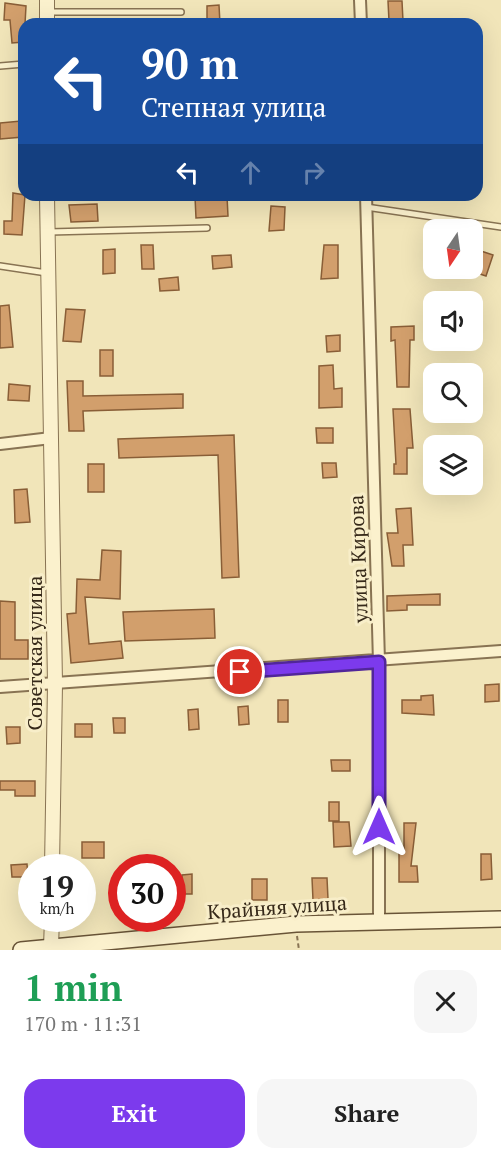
<!DOCTYPE html>
<html lang="en">
<head>
<meta charset="utf-8">
<style>
  body { margin:0; font-family:"PT Serif",serif; background:#f6f6f6; color:#222; height:100vh; display:flex; flex-direction:column; font-size:22px; white-space:nowrap }
  * { box-sizing:border-box; margin:0 }
  p { font-size:20px; color:#767676 }
  .icon { flex:none; width:33px; height:33px; fill:none; stroke:currentColor; stroke-width:2; stroke-linecap:round; stroke-linejoin:round }
  .map { position:relative; height:950px; overflow:hidden }
  .drawer { display:flex; flex-direction:column; background:#fff; flex:1 }
  .drawer>* { flex:none }
  .banner { position:absolute; left:18px; top:18px; width:465px; height:183px; border-radius:18px; box-shadow:0 6px 24px #0002; background:#1a4fa0; color:#fff; overflow:hidden }
  .needle { width:39px; rotate:193deg }
  .buttons { position:absolute; left:423px; top:219px; display:grid; gap:12px }
  .buttons a { display:grid; place-items:center; width:60px; height:60px; border-radius:12px; background:#fff; box-shadow:0 6px 24px #0002; font-size:30px }
  .speed { position:absolute; left:18px; top:854px; display:flex; gap:12px; font-size:30px; font-weight:700; text-align:center }
  .speed>* { display:grid; place-content:center; width:78px; height:78px; border-radius:50%; background:#fff; box-shadow:0 6px 24px #0002; line-height:1 }
  .speed small { font-size:15px; font-weight:400 }
  .speed .limit { border:9px solid #d22; background:#fff; color:#111 }
  .pin { position:absolute; display:grid; place-items:center; width:51px; height:51px; color:#fff; margin:-26px; border:3px solid #fff; border-radius:50%; box-shadow:0 2px 6px #0007 }
  .me { position:absolute; width:66px; margin:-33px; rotate:0deg; stroke-linejoin:round; filter:drop-shadow(0 0 4px #0008) }
  .turn { display:flex; align-items:center; gap:21px; height:126px; padding:0 24px; font-size:27px }
  .turn .icon { width:78px; height:78px; stroke-width:2.5 }
  .turn b { display:block; font-size:42px; line-height:51px }
  .lanes { display:flex; align-items:center; height:57px; padding:0 24px; background:#0003; justify-content:center; gap:30px; direction:ltr }
  .lanes .off { opacity:.35 }
  .round { display:grid; place-items:center; flex:none; width:63px; height:63px; border-radius:18px; background:#f6f6f6 }
  .head { display:flex; align-items:center; justify-content:space-between; height:102px; padding:0 24px }
  h1 { font-size:36px; font-weight:800; line-height:45px; color:#1e9e55 }
  .button { display:flex; gap:12px; margin-top:auto; padding:12px 24px }
  .button a { flex:1; height:69px; border-radius:18px; background:#7c3aed; color:#fff; font-size:24px; font-weight:800; line-height:69px; text-align:center }
  .button a+a { background:#f6f6f6; color:#222 }
  .map>svg:first-child { display:block }
</style>
</head>
<body>
<div class="map">
<svg width="501" height="950" viewBox="0 0 501 950">
  <rect width="100%" height="100%" fill="#f1e5b9"/>
  <path fill="#d29f6c" stroke="#895e37" stroke-width="1.5" d="M388 1H402L403 21H389Z
    M5 3 26 6 24 42 12 43 10 20H4Z
    M219 5 220 24H207V6Z
    M21 121 23 137 0 139V123Z
    M13 193 25 195 22 235 4 234V221H12Z
    M227 196 228 216 196 218 195 197Z
    M97 204 98 221 71 222 69 205Z
    M271 206 285 207 284 230 269 231Z
    M141 245H153L154 269H142Z
    M324 245H338V278L321 279Z
    M115 249V273L103 274V250Z
    M478 250 493 255 486 276 471 271Z
    M231 255 232 267 213 269 212 256Z
    M178 277 179 290 160 291 159 279Z
    M9 305 13 347 0 348V306Z
    M66 309 85 310 81 342 63 341Z
    M414 326V340H410L409 387H397L395 340 391 341V327Z
    M340 335V351L327 352 326 336Z
    M100 350H113V376H100Z
    M333 365 334 389 342 388V407L319 408V366Z
    M67 381H83V396L183 394V408L83 411 84 431H69Z
    M9 384 30 386 29 401 8 400Z
    M393 409H410L413 448H407V474H394V464H396Z
    M316 428H333V443H317Z
    M234 435 239 577 222 578 218 455 119 458 118 439Z
    M322 463H336L337 477 323 478Z
    M88 464H104V492H88Z
    M27 489 30 522 15 523 14 490Z
    M411 508 413 545H403L404 566H392L387 533H398L396 509Z
    M102 550 121 551 120 599 85 597 89 644 121 641 123 658 71 663 67 614 76 613 77 579 100 580Z
    M440 594V605H407V610L387 611V596Z
    M0 601 15 602V640H28V659H0Z
    M214 609 215 638 125 641 123 612Z
    M499 684V701L485 702V685Z
    M433 695 434 715 402 713V700H421V696Z
    M278 700H288V722H278Z
    M248 706 249 724 239 725 238 707Z
    M198 709 199 729 189 730 188 710Z
    M113 718H125V733H114Z
    M75 724H92V737H75Z
    M6 727H20V743L7 744Z
    M331 760H350V771H332Z
    M0 781H35V796H15V790H0Z
    M329 802H339V821H329Z
    M333 822H349L351 846 334 847Z
    M404 823H416L411 866H417L418 882H399V851L404 850Z
    M82 842H104V858H82Z
    M481 854H491L492 879 481 880Z
    M27 864 28 877H12L11 865Z
    M192 874V894H182V875Z
    M312 878H327L328 899 313 900Z
    M252 879H267V900H252Z"/>
  <g fill="none" stroke-linecap="round" stroke-linejoin="round">
    <g stroke="#887353" stroke-width="8">
      <path id="service" d="M49 12H181
        M0 66 24 64
        M366 207 501 227
        M49 232 207 228
        M0 266 47 273"/>
    </g>
    <g stroke="#887353" stroke-width="14">
      <path id="minor" d="M360 0 361 24
        M366 195 379 662V921
        M0 444 51 438
        M0 687 501 651"/>
    </g>
    <g stroke="#887353" stroke-width="16">
      <path id="tertiary" d="M47 0V24
        M47 195 55 684 52 867
        M51 947 52 918"/>
    </g>
    <g stroke="#695437" stroke-width="18">
      <path id="secondary" d="M21 950 296 924 501 919"/>
    </g>
    <path stroke="#887353" stroke-width="2" stroke-dasharray="4.5 3" stroke-linecap="butt" d="M297 936 299 950"/>
    <use href="#service" stroke="#fbf1cd" stroke-width="5"/>
    <use href="#minor" stroke="#fbf1cd" stroke-width="10"/>
    <use href="#tertiary" stroke="#fbf1cd" stroke-width="14"/>
    <use href="#secondary" stroke="#fbf1cd" stroke-width="15"/>
  </g>
  <g fill="none" stroke-linecap="round" stroke-linejoin="round">
    <g stroke="#51269a" stroke-width="15">
      <path id="route" d="M240 672 379 662V827"/>
    </g>
    <use href="#route" stroke="#7c3aed" stroke-width="10"/>
  </g>
  <g text-anchor="middle" dominant-baseline="central" stroke-width="6" stroke-linejoin="round" paint-order="stroke">
    <g font-size="20" fill="#362919" stroke="#f8eec9">
      <text transform="translate(358 559) rotate(-92)">улица Кирова</text>
      <text transform="translate(34 653) rotate(-90)">Советская улица</text>
      <text transform="translate(277 907) rotate(-4)">Крайняя улица</text>
    </g>
  </g>
</svg>
<div class="buttons">
<a><svg class="needle" viewBox="-14 -14 28 28"><path d="M0-13l5 13h-10z" fill="#e53935"/><path d="M0 13l5-13h-10z" fill="#767676"/></svg></a>
<a><svg class="icon" aria-label="sound" viewBox="0 0 24 24"><path d="M4 9h4l5-4v14l-5-4H4zM17 9q2 3 0 6"/></svg></a>
<a><svg class="icon" aria-label="search" viewBox="0 0 24 24"><circle cx="10" cy="10" r="6"/><path d="M15 15l6 6"/></svg></a>
<a><svg class="icon" aria-label="layers" viewBox="0 0 24 24"><path d="M12 4l9 5-9 5-9-5zM3 14l9 5 9-5"/></svg></a>
</div>
<div class="speed"><div>19<small>km/h</small></div><div class="limit">30</div></div>
<div class="pin" style="left:240px;top:672px;background:#d93025"><svg class="icon" aria-label="arrive" viewBox="0 0 24 24"><path d="M6 21V4h12l-3 4 3 4H6"/></svg></div>
<svg class="me" style="left:379px;top:827px" viewBox="-20 -20 40 40"><path d="M0-17L14 15 0 8-14 15z" fill="#7c3aed" stroke="#fff" stroke-width="4"/></svg>
<div class="banner">
<div class="turn"><svg class="icon" aria-label="left" viewBox="0 0 24 24"><path d="M17 20v-9H6M10 6l-5 5 5 5"/></svg><div><b>90 m</b>Степная улица</div></div>
<div class="lanes"><svg class="icon" aria-label="left" viewBox="0 0 24 24"><path d="M17 20v-9H6M10 6l-5 5 5 5"/></svg><svg class="icon off" aria-label="ahead" viewBox="0 0 24 24"><path d="M12 20V5M6 11l6-6 6 6"/></svg><svg class="icon off" aria-label="right" viewBox="0 0 24 24"><path d="M7 20v-9h11M14 6l5 5-5 5"/></svg></div>
</div>
</div>
<section class="drawer">
<div class="head"><div><h1>1 min</h1><p>170 m · 11:31</p></div><a class="round"><svg class="icon" aria-label="close" viewBox="0 0 24 24"><path d="M6 6l12 12M18 6L6 18"/></svg></a></div>
<div class="button"><a>Exit</a><a>Share</a></div>
</section>
</body>
</html>
